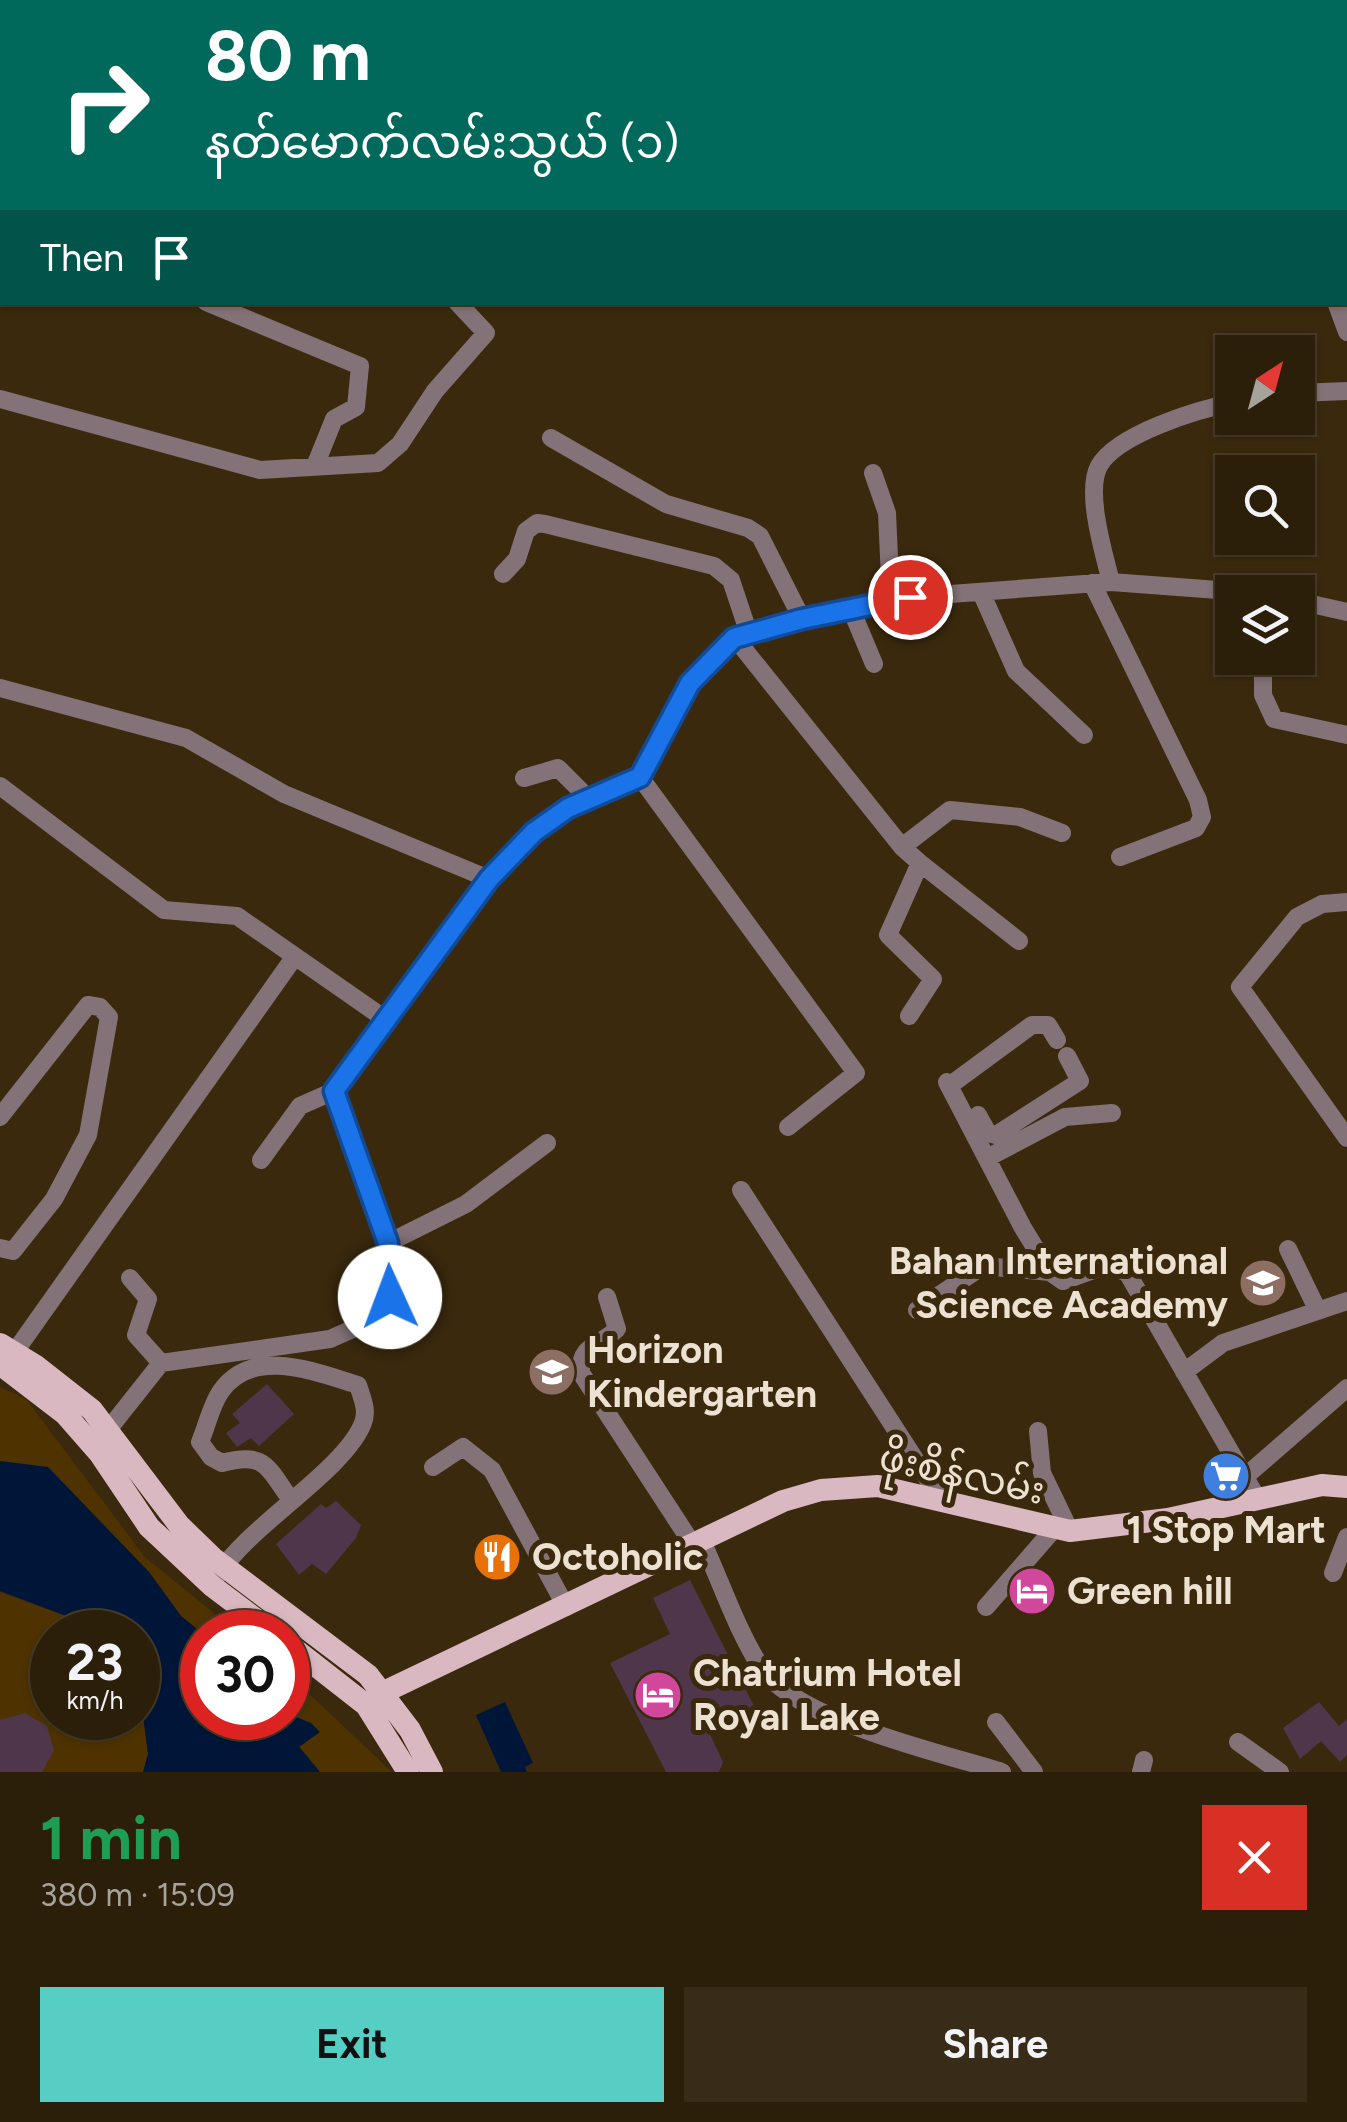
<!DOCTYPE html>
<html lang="en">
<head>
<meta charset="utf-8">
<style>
  body { margin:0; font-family:Figtree,"Noto Sans Myanmar",sans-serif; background:#382c18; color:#f1f3f6; height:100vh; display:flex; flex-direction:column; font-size:38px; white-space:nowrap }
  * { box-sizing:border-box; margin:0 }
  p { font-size:32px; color:#a6a29c }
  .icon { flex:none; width:55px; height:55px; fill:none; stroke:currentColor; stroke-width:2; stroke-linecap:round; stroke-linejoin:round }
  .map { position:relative; height:1772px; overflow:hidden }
  .side { display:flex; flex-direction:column; background:#2c1f0a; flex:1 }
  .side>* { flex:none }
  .banner { position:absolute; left:0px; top:0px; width:1348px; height:305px; box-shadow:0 2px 8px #0004,0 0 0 2px #483d2b; background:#00695c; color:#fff; overflow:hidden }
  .needle { width:65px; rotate:36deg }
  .controls { position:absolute; left:1215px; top:335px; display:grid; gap:20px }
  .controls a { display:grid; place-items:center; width:100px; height:100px; border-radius:0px; background:#2c1f0a; box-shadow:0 2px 8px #0004,0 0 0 2px #483d2b; font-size:50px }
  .speed { position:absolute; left:30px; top:1610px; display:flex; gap:20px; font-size:50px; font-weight:700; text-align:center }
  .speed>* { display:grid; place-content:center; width:130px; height:130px; border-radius:50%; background:#2c1f0a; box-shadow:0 2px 8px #0004,0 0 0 2px #483d2b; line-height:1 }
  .speed small { font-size:25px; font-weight:400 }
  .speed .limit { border:15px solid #d22; background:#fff; color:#111 }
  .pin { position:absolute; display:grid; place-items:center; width:85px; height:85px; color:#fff; margin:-42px; border:5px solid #fff; border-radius:50%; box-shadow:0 2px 10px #0007 }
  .me { position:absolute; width:110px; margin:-55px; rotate:358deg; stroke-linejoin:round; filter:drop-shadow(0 0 8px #0008) }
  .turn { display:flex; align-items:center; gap:35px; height:210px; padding:0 40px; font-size:45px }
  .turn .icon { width:130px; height:130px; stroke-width:2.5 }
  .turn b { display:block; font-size:70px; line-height:85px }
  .then { display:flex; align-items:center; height:95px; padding:0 40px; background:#0003; gap:20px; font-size:38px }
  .round { display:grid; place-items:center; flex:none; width:105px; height:105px; border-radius:0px; background:#382c18 }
  .overview { display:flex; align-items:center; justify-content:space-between; height:170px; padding:0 40px }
  h1 { font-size:60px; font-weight:700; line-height:75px; color:#1e9e55 }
  .primary-button { display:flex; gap:20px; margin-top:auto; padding:20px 40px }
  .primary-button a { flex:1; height:115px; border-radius:0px; background:#56cec4; color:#111; font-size:40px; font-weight:700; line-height:115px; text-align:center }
  .primary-button a+a { background:#382c18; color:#f1f3f6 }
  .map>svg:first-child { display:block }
</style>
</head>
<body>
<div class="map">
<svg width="1347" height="1772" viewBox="0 0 1347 1772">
  <rect width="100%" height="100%" fill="#3a290d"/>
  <path fill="#4e3300" d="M0 1387 26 1399 145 1557 237 1632 202 1633 181 1616 149 1572 48 1468 0 1461Z
    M0 1592 109 1632H52V1718H138V1677L148 1754 143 1772H0Z
    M288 1674 392 1772H320L299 1746 319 1733 311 1723 288 1714Z"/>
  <path fill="#001639" d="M0 1461 48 1467 149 1572 181 1616 202 1633V1718H288V1714L311 1723 320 1732 299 1747 320 1772H143L148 1754 138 1677V1632H109L0 1591Z
    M505 1702 533 1763 525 1767 527 1772H501L476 1715Z"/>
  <path fill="#4f364b" d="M267 1384 294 1414 259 1446 251 1438 237 1447 226 1433 240 1423 232 1414Z
    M336 1501 361 1525 356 1538 326 1574 312 1564 299 1575 276 1544 321 1504 326 1508Z
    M690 1580 754 1706 708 1730 723 1762 719 1772H666L610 1663 670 1634 653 1598Z
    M1319 1702 1339 1726 1347 1719V1755L1340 1762 1321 1741 1300 1759 1283 1728Z
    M25 1713 47 1726 54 1750 42 1772H0V1720Z"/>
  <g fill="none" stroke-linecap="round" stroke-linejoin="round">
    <path stroke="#90826b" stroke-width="4" stroke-dasharray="5 8" stroke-linecap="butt" d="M72 0 75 2
      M0 1 1 2
      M0 131 2 134"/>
    <path stroke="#837277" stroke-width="18" d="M551 0 555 2
      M1053 0 1054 2
      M159 2 160 0
      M354 2 355 0
      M400 2 401 0
      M484 2 486 0
      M730 2 731 0
      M839 2 840 0
      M1345 157 1347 155
      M0 247 2 243
      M206 302 360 366 356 407 334 419 315 466
      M1336 302 1347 332
      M1298 393 1347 391
      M0 399 260 470 378 463 400 444 435 391 486 333 457 302
      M551 438 666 504 748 528 760 536 802 619
      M873 473 887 513 891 601
      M503 574 517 559 526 531 537 523 545 524 714 566 731 580 749 634
      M1111 582C1104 554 1085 492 1099 466 1117 434 1199 409 1232 403
      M1092 583 1198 800 1202 817 1196 828 1120 857
      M981 592 1016 671 1084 735
      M1298 601 1347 612
      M851 609 874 664
      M735 638 902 847 950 810 1020 817 1062 833
      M1263 658V695L1274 719 1347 735
      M0 688 186 738 284 794 489 879
      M640 777 856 1073 788 1127
      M524 778 558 768 590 800
      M0 786 164 910 237 916 385 1019
      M902 847 920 863 888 935 933 979 909 1016
      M920 863 1019 941
      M1347 902 1322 904 1297 917 1240 987 1347 1138
      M947 1082 1023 1228 1050 1272 1063 1281 1110 1264 1128 1274 1257 1498
      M949 1086 1032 1025H1048L1057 1040
      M978 1115 988 1133 996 1135 1080 1081 1067 1056
      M0 1117 88 1005 100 1007 109 1017 88 1135 54 1199 13 1251 0 1248
      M989 1157 1065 1117 1112 1113
      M261 1160 300 1106 334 1091
      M741 1190 940 1498
      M388 1243 466 1204 547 1143
      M1288 1249 1318 1311
      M130 1278 148 1299 136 1335 161 1363
      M607 1297 617 1329C600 1346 579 1344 581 1373L693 1545
      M917 1310 983 1266 1050 1272
      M14 1353 293 959
      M1184 1372 1223 1343 1347 1301
      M1038 1431 1042 1473 1070 1531
      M100 1440 161 1363 330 1339 364 1324 390 1297 388 1243 334 1091 489 879 534 832 568 808 640 777 690 683 735 638 802 619 910 597 1111 582 1245 592
      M433 1467 463 1447 492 1470 566 1607
      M1247 1475 1347 1388
      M702 1541C721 1582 736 1628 760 1666 796 1721 939 1752 1002 1772
      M1333 1573 1347 1537
      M218 1575C249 1525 344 1471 363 1423 368 1410 362 1398 358 1385 315 1372 253 1346 221 1391 211 1405 207 1426 200 1442L211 1457 222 1463C265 1451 267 1467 291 1500
      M986 1607 1053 1530
      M996 1722 1034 1772
      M1238 1742 1280 1772
      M1141 1772 1144 1760"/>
    <path stroke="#dab8c1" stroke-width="22" d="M0 1344 36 1366 92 1410 179 1525 213 1558 368 1675 410 1730 432 1772
      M0 1364 65 1414 100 1454 149 1527 212 1586 273 1632
      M288 1644 366 1705 408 1772
      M366 1705 384 1692 783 1501 821 1490 878 1486 1070 1531 1168 1519 1322 1485 1347 1487"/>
  </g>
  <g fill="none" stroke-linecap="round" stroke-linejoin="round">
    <g stroke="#114b97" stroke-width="25">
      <path id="route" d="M390 1297 388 1243 334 1091 489 879 534 832 568 808 640 777 690 683 734 638 802 619 910 597"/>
    </g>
    <use href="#route" stroke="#1a73e8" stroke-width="18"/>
  </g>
  <defs>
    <g id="school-disc" transform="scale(2.5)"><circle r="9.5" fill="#8d6e63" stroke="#3a290d"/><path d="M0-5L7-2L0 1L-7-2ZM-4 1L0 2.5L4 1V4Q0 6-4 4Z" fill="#fff"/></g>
    <g id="supermarket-disc" transform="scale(2.5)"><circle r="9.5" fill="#3f7fe0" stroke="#3a290d"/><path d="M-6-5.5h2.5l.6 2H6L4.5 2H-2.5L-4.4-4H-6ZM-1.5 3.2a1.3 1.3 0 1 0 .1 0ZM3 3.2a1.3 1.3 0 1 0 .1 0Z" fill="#fff"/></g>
    <g id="restaurant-disc" transform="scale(2.5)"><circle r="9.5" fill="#e8710a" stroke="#3a290d"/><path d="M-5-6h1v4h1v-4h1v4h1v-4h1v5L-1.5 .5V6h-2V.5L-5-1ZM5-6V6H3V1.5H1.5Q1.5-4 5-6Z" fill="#fff"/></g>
    <g id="hotel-disc" transform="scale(2.5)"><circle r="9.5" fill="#d1479c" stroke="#3a290d"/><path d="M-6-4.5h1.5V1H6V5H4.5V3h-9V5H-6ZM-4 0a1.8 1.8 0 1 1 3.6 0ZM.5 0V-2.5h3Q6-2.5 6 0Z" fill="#fff"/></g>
  </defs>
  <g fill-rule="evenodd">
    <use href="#school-disc" x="1263" y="1283"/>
    <use href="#school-disc" x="552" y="1372"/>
    <use href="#supermarket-disc" x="1226" y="1476"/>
    <use href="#restaurant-disc" x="497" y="1557"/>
    <use href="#hotel-disc" x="1032" y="1591"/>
    <use href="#hotel-disc" x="658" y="1695"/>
  </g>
  <g text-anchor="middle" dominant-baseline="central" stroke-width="10" stroke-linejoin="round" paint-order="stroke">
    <g font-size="38" font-weight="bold" fill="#ede2d2" stroke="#3a290d" text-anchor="start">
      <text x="1228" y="1261" text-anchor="end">Bahan International<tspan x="1228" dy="44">Science Academy</tspan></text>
      <text x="587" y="1350">Horizon<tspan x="587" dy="44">Kindergarten</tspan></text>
      <text x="1226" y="1530" text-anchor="middle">1 Stop Mart</text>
      <text x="532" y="1557">Octoholic</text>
      <text x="1067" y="1591">Green hill</text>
      <text x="693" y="1673">Chatrium Hotel<tspan x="693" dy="44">Royal Lake</tspan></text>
    </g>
    <g font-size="38" fill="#ede2d2" stroke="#3a290d">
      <text transform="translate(962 1474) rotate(12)">ဖိုးစိန်လမ်း</text>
    </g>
  </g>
</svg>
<div class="controls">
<a><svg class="needle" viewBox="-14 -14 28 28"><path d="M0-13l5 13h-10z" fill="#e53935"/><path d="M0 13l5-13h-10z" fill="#a6a29c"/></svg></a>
<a><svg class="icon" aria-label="search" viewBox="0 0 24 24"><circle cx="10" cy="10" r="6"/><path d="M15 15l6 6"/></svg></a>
<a><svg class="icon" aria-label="layers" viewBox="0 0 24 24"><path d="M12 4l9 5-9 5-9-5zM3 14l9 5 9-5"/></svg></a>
</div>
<div class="speed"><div>23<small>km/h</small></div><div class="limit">30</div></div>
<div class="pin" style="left:910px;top:597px;background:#d93025"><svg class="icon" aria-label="arrive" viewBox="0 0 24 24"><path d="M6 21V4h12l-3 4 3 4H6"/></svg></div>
<svg class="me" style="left:390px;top:1297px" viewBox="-20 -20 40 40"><circle r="19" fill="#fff"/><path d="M0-13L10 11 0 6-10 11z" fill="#1a73e8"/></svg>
<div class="banner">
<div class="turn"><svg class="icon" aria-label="right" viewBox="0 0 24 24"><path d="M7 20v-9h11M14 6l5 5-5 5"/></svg><div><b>80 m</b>နတ်မောက်လမ်းသွယ် (၁)</div></div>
<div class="then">Then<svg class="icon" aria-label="arrive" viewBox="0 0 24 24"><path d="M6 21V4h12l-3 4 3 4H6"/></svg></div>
</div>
</div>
<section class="side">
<div class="overview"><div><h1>1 min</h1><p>380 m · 15:09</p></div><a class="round" style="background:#d93025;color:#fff"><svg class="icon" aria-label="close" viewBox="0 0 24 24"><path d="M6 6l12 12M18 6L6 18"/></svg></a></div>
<div class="primary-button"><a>Exit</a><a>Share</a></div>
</section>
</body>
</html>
